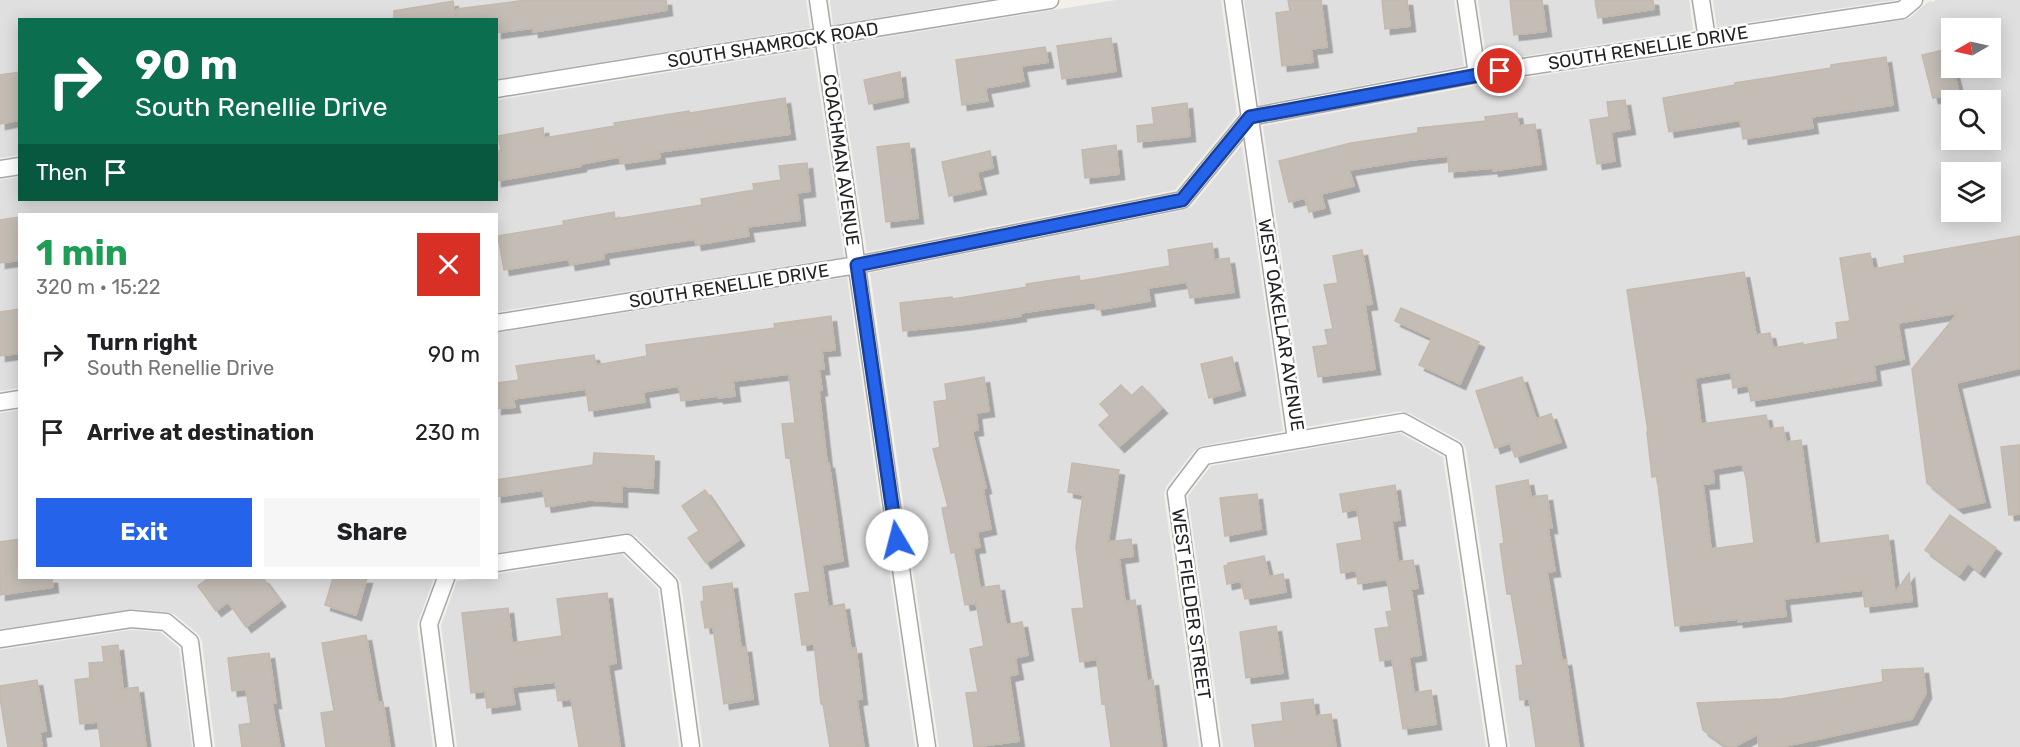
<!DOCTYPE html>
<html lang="en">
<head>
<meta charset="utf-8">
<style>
  body { margin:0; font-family:Rubik,sans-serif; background:#f6f6f6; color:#202124; height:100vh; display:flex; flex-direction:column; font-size:22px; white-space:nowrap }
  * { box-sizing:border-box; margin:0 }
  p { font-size:20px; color:#757577 }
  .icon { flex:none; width:33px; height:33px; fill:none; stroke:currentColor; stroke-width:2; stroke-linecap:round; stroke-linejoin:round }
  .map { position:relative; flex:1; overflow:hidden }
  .side { position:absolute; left:18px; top:213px; width:480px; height:366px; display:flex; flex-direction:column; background:#fff; border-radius:0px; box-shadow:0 3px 15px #0003 }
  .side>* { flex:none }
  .top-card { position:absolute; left:18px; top:18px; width:480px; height:183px; border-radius:0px; box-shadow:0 3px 15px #0003; background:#0b6e4f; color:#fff; overflow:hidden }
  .needle { width:39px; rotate:261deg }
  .fabs { position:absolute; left:1941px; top:18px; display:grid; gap:12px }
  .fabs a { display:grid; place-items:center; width:60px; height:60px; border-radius:0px; background:#fff; box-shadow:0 3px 15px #0003; font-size:30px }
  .pin { position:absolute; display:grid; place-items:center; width:51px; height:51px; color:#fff; margin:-26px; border:3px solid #fff; border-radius:50%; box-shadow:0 2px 6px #0007 }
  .me { position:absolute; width:66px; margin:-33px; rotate:352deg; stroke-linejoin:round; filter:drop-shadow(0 0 4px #0008) }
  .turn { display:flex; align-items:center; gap:21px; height:126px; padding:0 18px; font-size:27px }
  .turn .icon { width:78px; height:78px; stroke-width:2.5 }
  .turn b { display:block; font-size:42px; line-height:51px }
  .then { display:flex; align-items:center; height:57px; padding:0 18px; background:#0003; gap:12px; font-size:22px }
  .round { display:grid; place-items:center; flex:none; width:63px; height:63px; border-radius:0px; background:#f6f6f6 }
  .head { display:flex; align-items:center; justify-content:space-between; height:102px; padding:0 18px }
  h1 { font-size:36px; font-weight:700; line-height:45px; color:#1e9e55 }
  .action { display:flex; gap:12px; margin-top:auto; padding:12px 18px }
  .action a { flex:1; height:69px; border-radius:0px; background:#2563eb; color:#fff; font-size:24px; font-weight:700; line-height:69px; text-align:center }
  .action a+a { background:#f6f6f6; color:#202124 }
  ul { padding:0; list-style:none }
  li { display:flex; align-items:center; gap:18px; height:78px; padding:0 18px }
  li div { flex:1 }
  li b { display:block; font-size:22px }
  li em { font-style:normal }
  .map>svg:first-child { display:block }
</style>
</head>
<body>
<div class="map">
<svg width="2020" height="747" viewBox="0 0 2020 747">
  <defs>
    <filter id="shadow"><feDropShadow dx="5.5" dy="5.5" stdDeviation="0" flood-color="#0004"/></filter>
  </defs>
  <rect width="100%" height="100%" fill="#f2f0e9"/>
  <path fill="#e0dfdf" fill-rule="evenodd" d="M0 0H806L810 28 497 79 496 20H20L19 155 0 158Z
    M830 0H985L833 25Z
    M1116 0H1221L1237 115 1175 190 867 252 836 45Z
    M1244 0H1454L1464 66 1260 105Z
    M1478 0H1689L1693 30 1487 62Z
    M1713 0H1896L1717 27Z
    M1935 0H2020V747H1510L1466 448 1461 441 1409 413 1401 411 1306 427 1263 126 1479 85 1904 20 1911 17 1929 1 1934 2ZM1952 28H1990V68H1952ZM1952 100H1990V140H1952ZM1952 172H1990V212H1952Z
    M813 49 844 257 497 312 496 214H20L19 388 0 391V180L19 177 20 200H496L497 100Z
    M1242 145 1283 431 1202 446 1194 451 1166 487 1164 495 1199 747H939L870 273 1184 210 1192 206Z
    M847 277 915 747H703L681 583 678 577 636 536 625 533 497 553V333Z
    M19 410 20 578H434L417 625 433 747H215L202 641 198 634 174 614 167 612 133 609 0 629V413Z
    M1400 433 1443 457 1486 747H1223L1188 496 1211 466Z
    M622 554 658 589 679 747H457L441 625 457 581 478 578H496L497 574Z
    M131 630 160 632 179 648 192 747H0V650Z"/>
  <path fill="#c3bdb5" stroke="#c4b9ab" stroke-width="1.5" fill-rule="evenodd" filter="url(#shadow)" d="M527 0H666L667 10 533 32V28L496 33V20H458L457 9Z
    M1288 0H1321L1327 47 1311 49 1313 62 1282 66 1276 13 1290 11Z
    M1382 0H1407L1410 26 1385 29Z
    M1510 0H1542L1546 31 1514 35Z
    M1595 0H1653L1654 9 1598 18Z
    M453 1 456 20H394V11Z
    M1111 38 1116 71 1062 79 1057 46Z
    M1045 47 1048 62 1021 66 1024 81 985 88 988 101 962 105 956 60Z
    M1948 49 1959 92 1933 98 1922 55Z
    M1886 57 1893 105 1811 117 1813 128 1743 139 1740 120 1669 132 1663 98 1735 85V83L1831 68V65Z
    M20 72V120L0 124V75Z
    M900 72 903 97 869 104 864 80Z
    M785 98 790 134 659 152 660 158 621 164 619 157 581 164V166L496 181V151L501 150 498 136 543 128 544 138 615 126 614 123 689 111 690 113Z
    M1625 100 1630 129 1611 132 1615 161 1597 164 1590 120 1609 117 1607 102Z
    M1187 103 1190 136 1138 142 1137 126 1154 124 1152 108Z
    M1517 113 1519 126 1535 124 1541 164 1493 171V168L1449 172 1448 156 1411 160 1349 170 1354 186 1321 194 1325 208 1309 212 1305 198 1289 202 1279 161 1351 143 1418 133V128L1486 121 1485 117Z
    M909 143 918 218 886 222 877 147Z
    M1116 145 1119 174 1085 178 1082 150Z
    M990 151 993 168 977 172 981 189 949 196 942 162Z
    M807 163 810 191 797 193 800 220 747 227 749 236 696 245 695 239 603 253 604 259 570 265 569 259 504 270 498 236 564 225 563 221 614 212 615 219 702 205 701 199 754 190 753 184 781 180 779 166Z
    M20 217V260L0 263V220Z
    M2020 236V368L1956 383 1985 502 1958 508 1927 483 1912 369 1958 313 1898 323 1904 359 1874 365 1876 380 1751 401 1748 385 1733 388 1731 372 1695 378 1701 424 1766 415 1769 429 1783 427 1786 442 1801 440 1815 544 1888 535 1895 593 1909 573 1912 601 1865 607 1863 590 1784 599 1786 616 1738 622V619L1675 626 1657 476 1652 477 1647 432H1648L1627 290 1744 272 1756 335 1770 333 1773 348 1803 343V345L1838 339 1836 323 1850 321 1840 258 1870 253 1873 269 1905 263 1904 256ZM1742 464 1746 478 1754 543 1711 549 1703 484 1714 483 1713 469Z
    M1212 243 1214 260 1229 258 1234 292 1190 298 1187 282 1148 288 1150 301 1097 310 1095 302 1020 313 1021 316 967 324 903 331 900 303 952 297 953 299 1027 287 1026 284 1079 276 1080 281 1170 266 1168 250Z
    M1362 250 1372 304 1365 305 1375 369 1318 377 1313 347 1328 345 1325 330 1333 329 1324 285 1338 283 1333 256Z
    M1401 308 1479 342 1460 384 1419 365 1432 338 1395 321Z
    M20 309V353L0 356V312Z
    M831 316 835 350 822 351 824 369H819L822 390 819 391 827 463H829L843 561 822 565 828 607 844 604 851 649 856 648 862 699 857 700 864 747H830L823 704H821L814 644 802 645 795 594 810 592 790 458H786L782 424 795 423 789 374 733 381 735 396 718 398 717 396 681 401 679 386 643 392 645 402 589 411 586 389 513 399 515 407 496 409V383L519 380 516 366 594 355 596 365 647 356 646 345 775 328 774 324Z
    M1232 357 1240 390 1209 398 1201 364Z
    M984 377 989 411 976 413 978 430 972 431 986 488 983 489 991 529 977 532 980 547 973 548 980 588 999 585 1006 625 1022 622 1028 655 1015 658 1018 674 1009 676 1019 741 974 747 966 693 978 692 970 649 984 646 976 603 965 605 955 552 951 553 942 508 948 507 933 449 940 447 934 402 947 400 945 384Z
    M1522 377 1536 419 1551 414 1561 442 1515 457 1510 443 1495 448 1476 391Z
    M1121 385 1131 396 1142 386 1162 408 1119 447 1099 425 1110 415 1100 404Z
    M2020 445V514L2009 515 2001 447Z
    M594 453 654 456 653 488 622 486V502L589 500 546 507 543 490 496 497V480L593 465Z
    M1072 463 1119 470 1108 542 1131 539 1133 556 1119 558 1125 602 1135 600 1147 681 1153 680 1162 747H1111L1105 703 1102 704 1097 659 1080 662 1072 609 1084 608 1076 547 1083 495 1068 492Z
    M1528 480 1531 497 1547 495 1552 528H1548L1555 571 1547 572 1562 661 1566 660 1579 747H1536L1529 699 1520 700 1516 666 1523 665 1511 594H1507L1500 544 1504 543 1496 486Z
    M1395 485 1400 520 1392 521 1398 562 1413 560 1418 588 1411 589 1421 655 1409 657 1414 693 1431 690 1436 724 1403 729 1392 659 1380 661 1375 629 1389 627 1386 612 1392 611 1387 579 1358 584 1356 570 1341 573 1337 544 1362 540 1357 509 1343 512 1340 494Z
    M705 490 739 540 706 563 688 538 699 531 682 506Z
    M1257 494 1261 529 1225 536 1220 498Z
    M1950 515 1996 548 1979 572 1968 563 1959 575 1925 550Z
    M20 539V578H52L53 587 0 595V542Z
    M1264 556 1269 577 1283 574 1286 592 1245 599 1241 581 1227 584 1224 566 1228 565V563Z
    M209 578H263L280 601 246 627 228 602 216 611 198 586Z
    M333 578H367L356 615 325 605Z
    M732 583 741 647H746L753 699 724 704 713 627 705 628 701 602 704 601 703 587Z
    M607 593 616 663 608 665 620 747H579L571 699 558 701 555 682 512 687 515 704 487 708 485 691 471 693 462 613 508 608 512 643 562 636 557 599Z
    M1276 626 1283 673 1246 678 1240 632Z
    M366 635 378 703 383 702 390 747H326L321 713 334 711 322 643Z
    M118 645 123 689 138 687 146 747H101L98 722 80 724 75 680 90 678 89 663 104 662 102 647Z
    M269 653 276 703H272L280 747H242L239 725 251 723 246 689 232 691 228 658Z
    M1923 668 1926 693 1912 719 1781 747H1759L1758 734 1734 747H1727L1703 730 1697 703 1781 699 1883 682 1882 670Z
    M37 680 46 731 40 732 42 747H8L0 698V686Z
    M1313 699 1315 716 1331 714 1336 747H1255L1252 725 1283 721 1281 703Z"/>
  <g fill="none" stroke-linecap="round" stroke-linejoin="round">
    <g stroke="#a9a9a9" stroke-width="19">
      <path id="street" d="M818 0 927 747
        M1233 0 1296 439
        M1466 0 1477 74
        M1701 0 1707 39
        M496 89 1050 0
        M0 169 20 166
        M496 323 857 265 1182 200 1250 117 1477 74 1902 10 1914 0
        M0 402 20 399
        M496 563 627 543 669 584 691 747
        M0 639 131 619 166 622 190 642 203 747
        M445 747 429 624 446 578
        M1211 747 1176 493 1204 456 1403 422 1454 450 1498 747"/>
    </g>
    <use href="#street" stroke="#fff" stroke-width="16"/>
  </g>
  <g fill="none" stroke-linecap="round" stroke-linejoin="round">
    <g stroke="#184099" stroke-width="15">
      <path id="route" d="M897 540 857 265 1182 200 1250 117 1500 71"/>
    </g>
    <use href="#route" stroke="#2563eb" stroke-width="10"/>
  </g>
  <g text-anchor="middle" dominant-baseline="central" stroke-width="5" stroke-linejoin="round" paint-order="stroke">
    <g font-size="18" fill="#222" stroke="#fff">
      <text transform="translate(773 45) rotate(-9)">SOUTH SHAMROCK ROAD</text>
      <text transform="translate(1648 48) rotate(-9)">SOUTH RENELLIE DRIVE</text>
      <text transform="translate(841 160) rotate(82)">COACHMAN AVENUE</text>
      <text transform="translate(729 286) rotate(-9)">SOUTH RENELLIE DRIVE</text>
      <text transform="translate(1281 325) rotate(81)">WEST OAKELLAR AVENUE</text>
      <text transform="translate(1191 604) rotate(82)">WEST FIELDER STREET</text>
    </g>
  </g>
</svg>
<div class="fabs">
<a><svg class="needle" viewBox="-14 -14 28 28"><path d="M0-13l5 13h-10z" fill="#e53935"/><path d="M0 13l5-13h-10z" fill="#757577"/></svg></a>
<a><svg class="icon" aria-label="search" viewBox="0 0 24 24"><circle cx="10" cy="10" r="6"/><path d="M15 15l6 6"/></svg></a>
<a><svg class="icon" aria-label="layers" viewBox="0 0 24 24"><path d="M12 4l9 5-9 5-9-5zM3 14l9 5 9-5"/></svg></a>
</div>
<div class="pin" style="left:1500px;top:71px;background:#d93025"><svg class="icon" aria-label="arrive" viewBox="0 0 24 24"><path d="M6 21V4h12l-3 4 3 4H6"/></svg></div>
<svg class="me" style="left:897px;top:540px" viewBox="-20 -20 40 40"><circle r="19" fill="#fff"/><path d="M0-13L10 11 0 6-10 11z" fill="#2563eb"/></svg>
<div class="top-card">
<div class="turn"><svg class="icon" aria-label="right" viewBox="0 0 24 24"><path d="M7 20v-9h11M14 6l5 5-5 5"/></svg><div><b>90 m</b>South Renellie Drive</div></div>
<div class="then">Then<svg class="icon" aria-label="arrive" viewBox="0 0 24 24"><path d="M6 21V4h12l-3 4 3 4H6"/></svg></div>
</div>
<section class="side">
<div class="head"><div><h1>1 min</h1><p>320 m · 15:22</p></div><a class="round" style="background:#d93025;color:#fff"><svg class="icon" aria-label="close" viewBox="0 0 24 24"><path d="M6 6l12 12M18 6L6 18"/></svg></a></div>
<ul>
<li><svg class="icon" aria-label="right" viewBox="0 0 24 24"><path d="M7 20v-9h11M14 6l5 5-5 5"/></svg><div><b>Turn right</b><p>South Renellie Drive</p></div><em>90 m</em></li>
<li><svg class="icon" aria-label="arrive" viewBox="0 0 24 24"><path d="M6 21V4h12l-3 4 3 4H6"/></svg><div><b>Arrive at destination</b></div><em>230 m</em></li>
</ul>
<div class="action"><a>Exit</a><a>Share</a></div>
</section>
</div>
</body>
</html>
